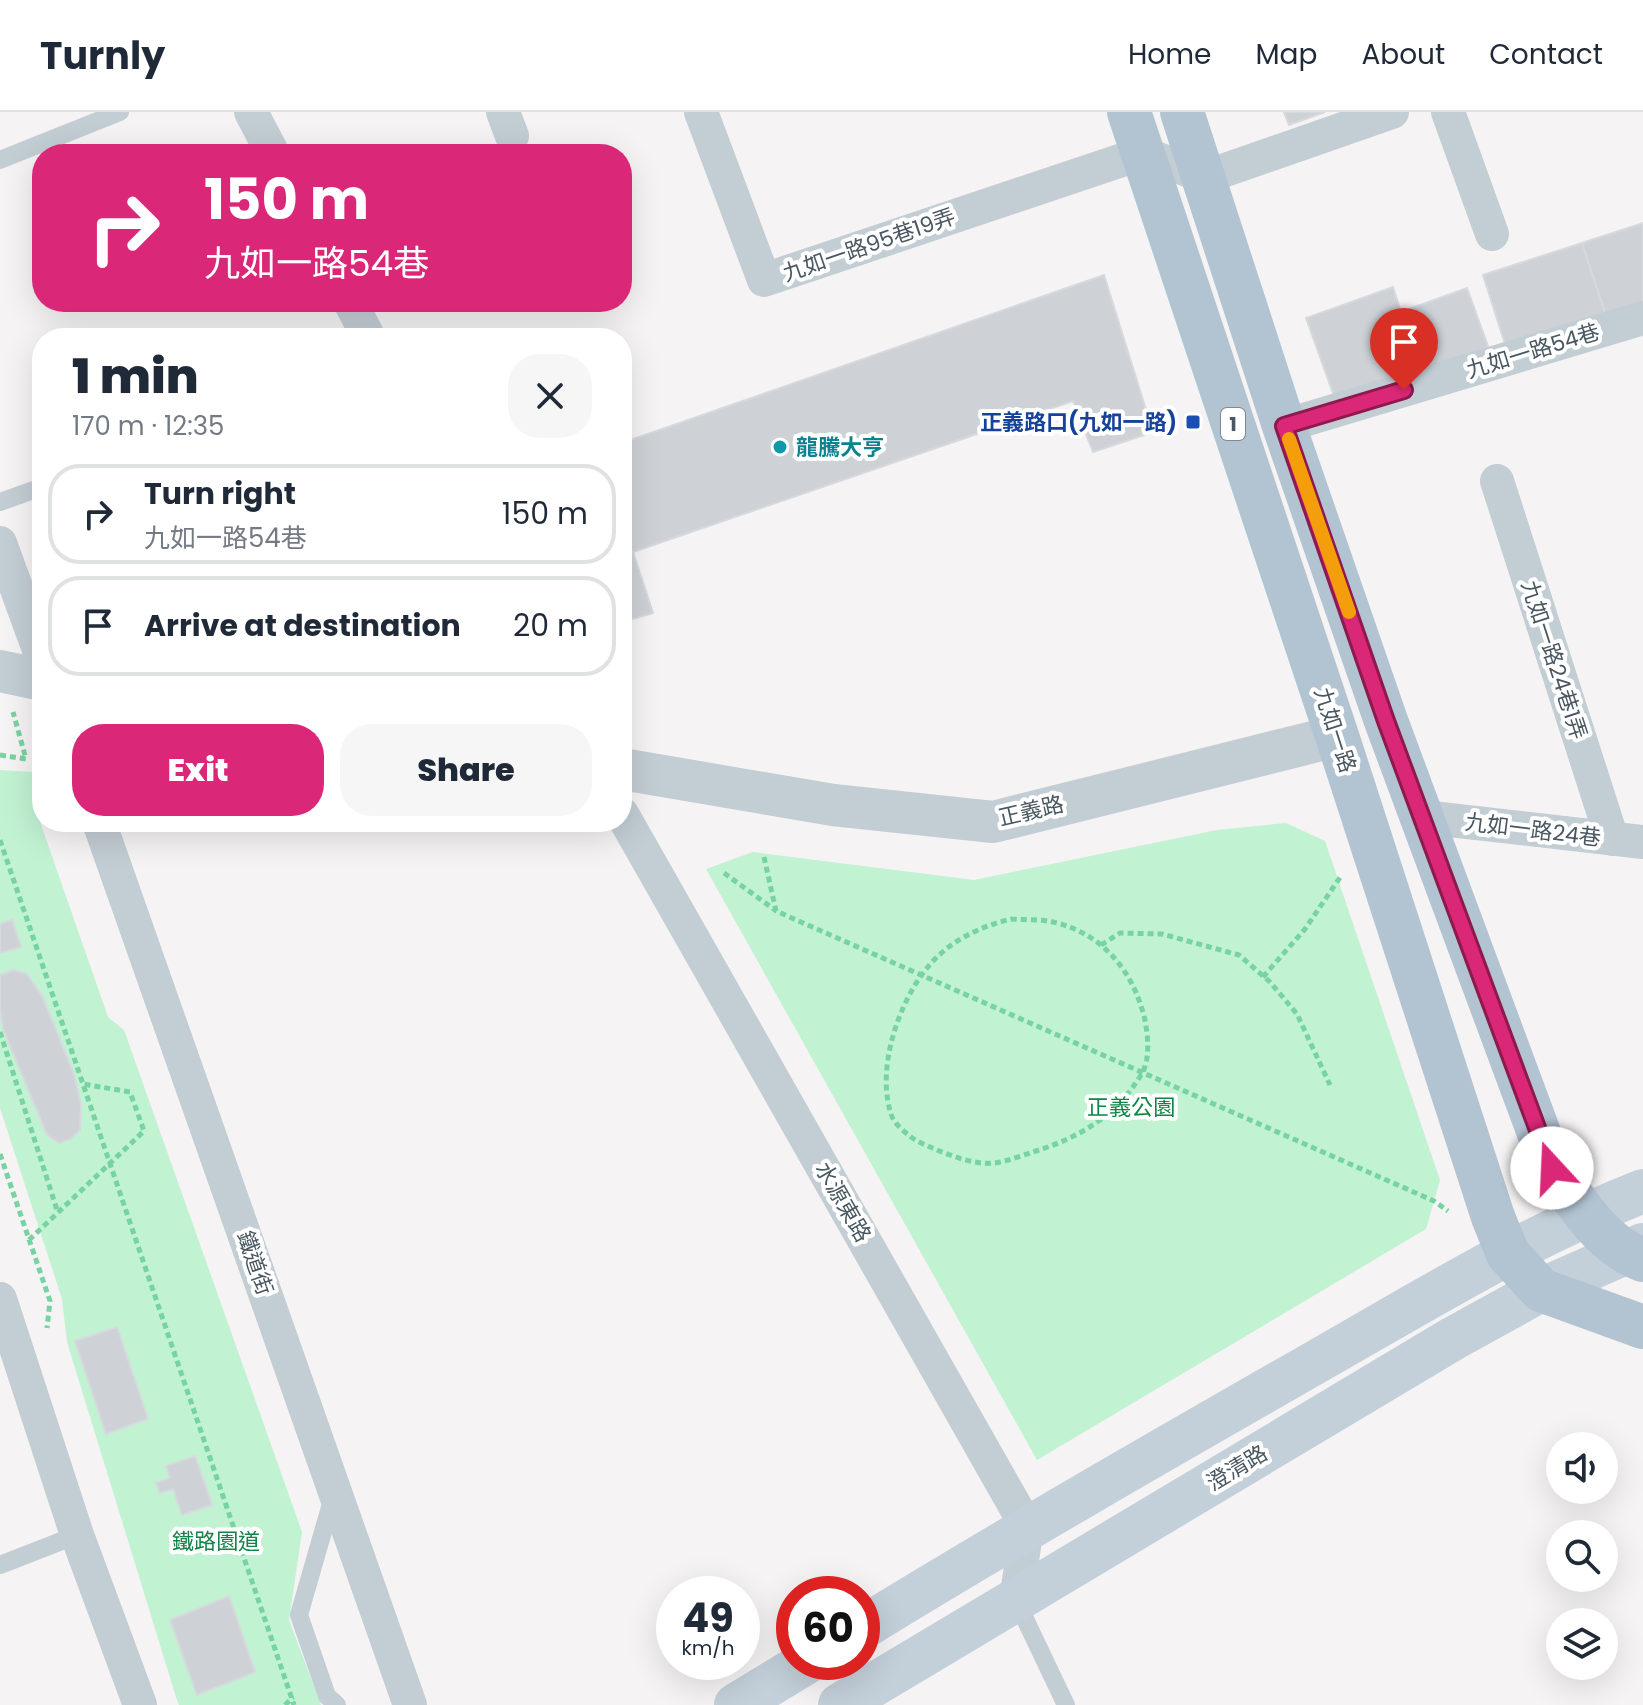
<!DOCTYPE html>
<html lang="en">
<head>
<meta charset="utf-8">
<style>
  body { margin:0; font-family:Poppins,"Noto Sans TC",sans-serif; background:#f6f6f7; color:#1f2937; height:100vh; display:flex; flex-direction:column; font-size:30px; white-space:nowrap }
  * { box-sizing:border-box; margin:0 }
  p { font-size:26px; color:#747a83 }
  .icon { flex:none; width:44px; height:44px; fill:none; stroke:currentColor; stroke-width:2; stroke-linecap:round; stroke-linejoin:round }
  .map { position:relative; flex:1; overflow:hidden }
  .panel { position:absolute; left:32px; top:216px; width:600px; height:504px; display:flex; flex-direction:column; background:#fff; border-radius:32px; box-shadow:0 8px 32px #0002 }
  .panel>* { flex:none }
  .banner { position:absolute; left:32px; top:32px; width:600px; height:168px; border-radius:32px; box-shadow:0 8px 32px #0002; background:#db2777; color:#fff; overflow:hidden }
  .fabs { position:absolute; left:1546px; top:1320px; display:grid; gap:16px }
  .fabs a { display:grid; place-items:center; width:72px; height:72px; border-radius:50%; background:#fff; box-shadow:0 8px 32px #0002; font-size:40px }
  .speed { position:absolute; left:656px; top:1464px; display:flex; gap:16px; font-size:40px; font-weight:700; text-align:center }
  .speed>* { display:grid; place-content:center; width:104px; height:104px; border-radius:50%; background:#fff; box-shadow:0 8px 32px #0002; line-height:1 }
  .speed small { font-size:20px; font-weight:400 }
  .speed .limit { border:12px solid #d22; background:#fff; color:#111 }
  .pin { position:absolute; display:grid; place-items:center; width:68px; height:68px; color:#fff; margin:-82px -34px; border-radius:50% 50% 50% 0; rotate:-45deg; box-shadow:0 0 8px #0007 }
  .pin .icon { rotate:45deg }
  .me { position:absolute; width:88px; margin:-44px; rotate:340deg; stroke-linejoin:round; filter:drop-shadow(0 0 6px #0008) }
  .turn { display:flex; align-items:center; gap:28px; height:168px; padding:0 40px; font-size:36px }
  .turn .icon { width:104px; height:104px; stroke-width:2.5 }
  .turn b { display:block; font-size:56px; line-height:68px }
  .round { display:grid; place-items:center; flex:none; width:84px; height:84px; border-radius:32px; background:#f6f6f7 }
  .summary { display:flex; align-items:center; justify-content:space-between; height:136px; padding:0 40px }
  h1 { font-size:48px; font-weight:800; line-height:60px }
  .action { display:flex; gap:16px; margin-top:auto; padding:16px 40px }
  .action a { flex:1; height:92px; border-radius:32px; background:#db2777; color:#fff; font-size:32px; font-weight:800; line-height:92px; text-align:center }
  .action a+a { background:#f6f6f7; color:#1f2937 }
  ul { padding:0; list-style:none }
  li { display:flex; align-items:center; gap:24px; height:100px; margin:0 16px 12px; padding:0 24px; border:4px solid #e0e1e3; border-radius:32px }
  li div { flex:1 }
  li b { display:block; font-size:30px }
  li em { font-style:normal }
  header { display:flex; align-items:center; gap:48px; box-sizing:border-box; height:112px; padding:0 40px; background:#fff; border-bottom:2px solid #e0e1e3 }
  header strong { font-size:38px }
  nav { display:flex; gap:44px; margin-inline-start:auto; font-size:28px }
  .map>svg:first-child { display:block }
</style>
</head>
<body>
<header>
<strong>Turnly</strong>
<nav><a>Home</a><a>Map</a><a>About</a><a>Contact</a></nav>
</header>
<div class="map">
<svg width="1643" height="1593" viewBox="0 0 1643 1593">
  <rect width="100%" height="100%" fill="#f5f3f3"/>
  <path fill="#c1f2d2" d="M0 658 32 660 42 684 39 707 108 905 124 918 302 1420 289 1508 321 1593H179L176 1585 67 1230 62 1187 0 996Z
    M1286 711 1325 729 1440 1068 1426 1117 1037 1348 706 757 753 740 974 768 1217 718Z"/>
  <path fill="#ced2d7" stroke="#d6d9de" stroke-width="2" d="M1284 0H1325L1289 13Z
    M1643 111V191L1606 203 1582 131Z
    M1582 131 1606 203 1506 235 1483 163Z
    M1104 163 1153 320 1093 340 1073 289 633 440 653 501 622 510V331Z
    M1393 175 1401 200 1467 176 1490 240 1338 295 1306 206Z
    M12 808 21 835 0 841V812Z
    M14 858 27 862 42 884 74 962 81 993 80 1018 71 1027 59 1031 47 1023 3 917 0 898V863Z
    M117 1215 148 1307 106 1322 75 1229Z
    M195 1344 212 1393 182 1403 173 1377 160 1381 156 1371 170 1366 166 1354Z
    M229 1484 255 1560 197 1583 170 1508Z"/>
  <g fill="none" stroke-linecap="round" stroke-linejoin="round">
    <path stroke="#77d3a2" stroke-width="5" stroke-dasharray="6 4" stroke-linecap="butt" d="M0 643 26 647 13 600
      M0 728 294 1593
      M764 745 776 799 1434 1089 1448 1099
      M724 761 775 798
      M1011 807C1024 808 1040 807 1053 810 1102 821 1132 858 1144 904 1148 921 1151 948 1141 963 1116 1004 1080 1025 1036 1039 1023 1043 1008 1049 995 1051 975 1053 955 1045 937 1038 928 1034 917 1030 910 1024 903 1019 893 1010 891 1002 877 959 896 899 921 864 943 832 975 816 1011 807Z
      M1101 833 1120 821 1162 822 1239 843 1270 870 1297 902 1330 973
      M1263 865 1305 817 1341 764
      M0 920 58 1101
      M0 1042 50 1189 47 1216
      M29 1128 144 1019 130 980 83 972
      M285 1593 293 1585"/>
    <path stroke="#c3cdd4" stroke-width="18" d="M0 48 120 0
      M0 390 42 375
      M333 1385 299 1503 327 1584 337 1593
      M0 1453 77 1423
      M1016 1488 1066 1593"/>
    <path stroke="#c3cdd4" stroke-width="34" d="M251 0 273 42
      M503 0 512 24
      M701 0 764 168 1143 41 1205 65 1392 0
      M1448 0 1492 122
      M350 190 369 226
      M1284 314 1643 206
      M1497 369 1612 727
      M0 431 42 546
      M622 702 1027 1415 1016 1488
      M1423 705 1643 730
      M99 710 410 1593
      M0 1187 77 1423 140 1593"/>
    <path stroke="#c3cdd4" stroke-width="42" d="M0 559 42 568
      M622 657 833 693 993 710 1337 624"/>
    <path stroke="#c3cfd9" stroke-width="44" d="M862 1516C1012 1424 1164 1337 1316 1250 1423 1189 1528 1124 1643 1079
      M736 1593 807 1550
      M840 1593 1454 1226 1541 1178 1643 1133"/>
    <path stroke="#b2c3d2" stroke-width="44" d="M1129 0 1337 624 1493 1105 1508 1142 1541 1178 1643 1215
      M1182 0 1284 314 1386 609 1552 1056C1577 1091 1602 1133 1643 1148"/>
  </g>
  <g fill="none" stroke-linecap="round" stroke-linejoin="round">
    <g stroke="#8e194d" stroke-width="20">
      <path id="route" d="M1404 278 1284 314 1386 609 1552 1056"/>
    </g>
    <use href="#route" stroke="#db2777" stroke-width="14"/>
    <path stroke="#f59e0b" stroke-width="14" d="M1289 327 1349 500"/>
  </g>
  <rect fill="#1a4fb4" stroke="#fff" stroke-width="3" x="1185" y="302" width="16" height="16" rx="4"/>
  <circle fill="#0f9aa8" stroke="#fff" stroke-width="3" cx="780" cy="335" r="8"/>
  <g text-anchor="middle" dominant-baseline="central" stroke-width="8" stroke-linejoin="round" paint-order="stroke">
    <rect fill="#fff" stroke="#808990" stroke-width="2" x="1221" y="296" width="24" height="32" rx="6"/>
    <g font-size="20" font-weight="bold" fill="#495761">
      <text x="1233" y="312">1</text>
    </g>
    <g font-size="22" fill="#495761" stroke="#fff">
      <text transform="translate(869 133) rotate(-19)">九如一路95巷19弄</text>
      <text transform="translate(1533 239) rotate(-17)">九如一路54巷</text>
      <text transform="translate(1554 548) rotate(72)">九如一路24巷1弄</text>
      <text transform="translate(1335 618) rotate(72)">九如一路</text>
      <text transform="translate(1031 699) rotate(-13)">正義路</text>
      <text transform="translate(1533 718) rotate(7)">九如一路24巷</text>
      <text transform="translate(843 1090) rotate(60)">水源東路</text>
      <text transform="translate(255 1151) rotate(71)">鐵道街</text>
      <text transform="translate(1237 1356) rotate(-31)">澄清路</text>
    </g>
    <g font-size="22" font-weight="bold" fill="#164399" stroke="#fff" text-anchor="end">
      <text x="1177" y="310">正義路口(九如一路)</text>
    </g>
    <g font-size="22" font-weight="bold" fill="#0d838f" stroke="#fff" text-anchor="start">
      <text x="796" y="335">龍騰大亨</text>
    </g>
    <g font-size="22" fill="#138347" stroke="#fff">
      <text x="1131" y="995">正義公園</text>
      <text x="216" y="1429">鐵路園道</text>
    </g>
  </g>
</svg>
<div class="fabs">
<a><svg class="icon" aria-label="sound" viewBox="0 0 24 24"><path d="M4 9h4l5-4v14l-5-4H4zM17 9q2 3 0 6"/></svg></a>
<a><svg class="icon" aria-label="search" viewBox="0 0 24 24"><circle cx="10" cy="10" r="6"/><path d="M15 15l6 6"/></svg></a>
<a><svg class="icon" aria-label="layers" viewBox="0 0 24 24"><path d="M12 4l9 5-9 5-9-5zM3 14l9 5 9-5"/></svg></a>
</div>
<div class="speed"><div>49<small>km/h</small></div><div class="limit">60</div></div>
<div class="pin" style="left:1404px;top:278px;background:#d93025"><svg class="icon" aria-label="arrive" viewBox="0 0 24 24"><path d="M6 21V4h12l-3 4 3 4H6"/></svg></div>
<svg class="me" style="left:1552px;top:1056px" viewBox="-20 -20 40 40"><circle r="19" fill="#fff"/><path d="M0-13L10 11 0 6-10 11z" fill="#db2777"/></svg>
<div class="banner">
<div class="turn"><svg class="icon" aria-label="right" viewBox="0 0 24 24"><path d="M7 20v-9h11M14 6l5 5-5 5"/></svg><div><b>150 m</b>九如一路54巷</div></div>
</div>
<section class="panel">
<div class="summary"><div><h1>1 min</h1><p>170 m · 12:35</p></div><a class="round"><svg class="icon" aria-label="close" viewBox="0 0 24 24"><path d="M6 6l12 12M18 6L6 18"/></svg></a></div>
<ul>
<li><svg class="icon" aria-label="right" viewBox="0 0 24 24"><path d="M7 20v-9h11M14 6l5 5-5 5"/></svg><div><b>Turn right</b><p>九如一路54巷</p></div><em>150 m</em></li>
<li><svg class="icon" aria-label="arrive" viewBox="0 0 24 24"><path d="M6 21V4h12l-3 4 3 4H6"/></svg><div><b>Arrive at destination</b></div><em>20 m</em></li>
</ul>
<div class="action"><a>Exit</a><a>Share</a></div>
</section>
</div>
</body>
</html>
